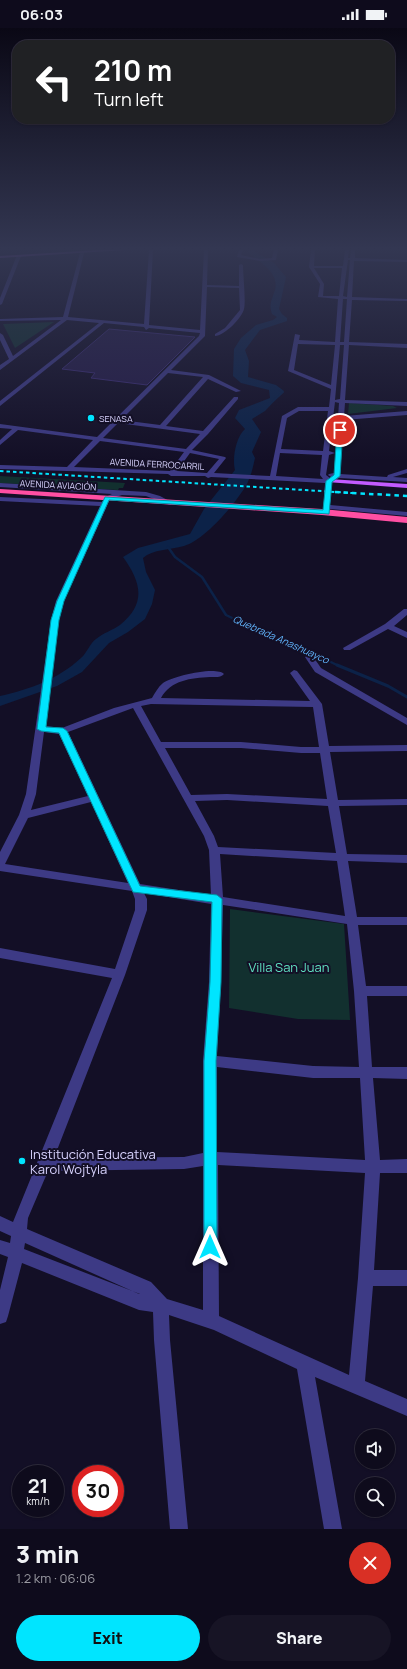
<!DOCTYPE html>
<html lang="en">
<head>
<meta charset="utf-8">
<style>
  body { margin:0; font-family:Manrope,sans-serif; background:#171425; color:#f1f3f6; height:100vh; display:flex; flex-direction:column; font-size:15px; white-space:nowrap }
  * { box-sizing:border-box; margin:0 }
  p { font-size:13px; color:#9b9ba3 }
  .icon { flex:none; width:22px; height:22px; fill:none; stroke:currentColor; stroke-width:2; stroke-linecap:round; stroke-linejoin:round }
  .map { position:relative; height:1501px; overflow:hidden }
  .panel { display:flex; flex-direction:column; background:#0e0b1c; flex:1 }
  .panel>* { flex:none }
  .top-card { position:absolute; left:12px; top:12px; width:383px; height:84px; border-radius:16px; box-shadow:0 1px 3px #0004,0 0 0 1px #2e2b3b; background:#202124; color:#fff; overflow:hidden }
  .buttons { position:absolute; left:355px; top:1401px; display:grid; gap:8px }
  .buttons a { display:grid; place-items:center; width:40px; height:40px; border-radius:50%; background:#0e0b1c; box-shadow:0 1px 3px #0004,0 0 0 1px #2e2b3b; font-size:20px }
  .speed { position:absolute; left:12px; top:1437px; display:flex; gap:8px; font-size:20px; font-weight:700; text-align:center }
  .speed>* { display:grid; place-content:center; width:52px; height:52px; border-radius:50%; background:#0e0b1c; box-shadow:0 1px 3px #0004,0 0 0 1px #2e2b3b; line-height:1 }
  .speed small { font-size:10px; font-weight:400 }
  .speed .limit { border:6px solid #d22; background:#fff; color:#111 }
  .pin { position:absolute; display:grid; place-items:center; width:34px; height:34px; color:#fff; margin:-17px; border:2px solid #fff; border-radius:50%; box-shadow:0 1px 4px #0007 }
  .me { position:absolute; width:44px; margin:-22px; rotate:0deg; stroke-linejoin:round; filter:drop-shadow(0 0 3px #0008) }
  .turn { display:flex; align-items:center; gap:14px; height:84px; padding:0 16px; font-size:18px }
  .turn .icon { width:52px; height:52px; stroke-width:2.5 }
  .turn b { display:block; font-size:28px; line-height:34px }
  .round { display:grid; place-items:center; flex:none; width:42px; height:42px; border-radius:21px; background:#171425 }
  .head { display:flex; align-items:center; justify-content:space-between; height:68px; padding:0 16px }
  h1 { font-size:24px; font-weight:800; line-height:30px }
  .cta { display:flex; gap:8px; margin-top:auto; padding:8px 16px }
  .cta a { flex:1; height:46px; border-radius:24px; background:#00e5ff; color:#111; font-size:16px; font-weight:800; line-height:46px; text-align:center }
  .cta a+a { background:#171425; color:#f1f3f6 }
  .status { display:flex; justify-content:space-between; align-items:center; height:28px; padding:0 20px; background:#0e0b1c; direction:ltr }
  .status svg { height:11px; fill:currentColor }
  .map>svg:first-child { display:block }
</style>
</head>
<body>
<div class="status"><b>06:03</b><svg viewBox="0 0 49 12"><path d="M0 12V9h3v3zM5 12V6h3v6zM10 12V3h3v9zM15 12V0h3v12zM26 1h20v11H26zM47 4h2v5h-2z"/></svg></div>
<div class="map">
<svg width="407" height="1501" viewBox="0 0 407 1501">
  <rect width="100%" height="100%" fill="#130f26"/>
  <path fill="#12302f" d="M54 294 15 320 3 296Z
    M349 375 393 378 397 380 348 386Z
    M0 448 125 455 123 460H119L118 462 0 455Z
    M230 881 344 896 350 992 298 991 229 980Z"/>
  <path fill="#0c2248" d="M250 222H257L255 224 274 235 286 249 279 281 282 286 287 290V293L260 302 245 322 249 333 248 349 276 357 284 363 265 383 252 391 261 404 252 424 255 430C253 439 251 448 247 456 236 475 205 512 184 518 170 522 153 521 143 530L146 544 155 562 152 576 145 591 128 604 109 615 82 644 57 658 0 678V668C31 661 58 651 81 630 87 625 90 615 96 611 103 605 113 602 120 597 147 575 141 554 123 529L138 520 190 506 204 481 235 442C232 430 236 409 245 401L235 390 239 382 270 370 269 362 241 355 233 348 234 321 241 310 256 297 273 292 277 289 272 286C269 277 271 274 274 265 282 245 260 235 248 224Z"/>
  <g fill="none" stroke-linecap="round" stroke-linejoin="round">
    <path stroke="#0c2248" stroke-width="2" d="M273 373 283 364 280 362"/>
    <path stroke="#0c2248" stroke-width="2.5" d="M168 519 175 529 202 549 226 587 271 609 304 621 339 638"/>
    <path stroke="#0c2248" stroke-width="3" d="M337 637 388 658 407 669"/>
  </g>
  <path fill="#241b47" stroke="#3b2d73" d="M109 301 195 309 147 357 91 350 95 345 62 341Z"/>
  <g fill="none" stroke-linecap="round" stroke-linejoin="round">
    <path fill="#3d3a85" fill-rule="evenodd" d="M149 222H153L149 297 200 302 204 222H208L207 257 239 258V237L241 236 243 237C243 247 246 273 244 281 242 290 224 308 215 308V306L225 300 240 282 239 260 207 259 205 308 171 342 209 347 241 363 236 364 208 351 166 398 203 403 234 369H238V371L208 406 192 422 225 429 226 430 214 445 270 448 282 388 298 379H329L331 361 288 343 295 306 300 307 299 312 335 314 338 271 318 269 320 256 309 239 311 222H315L314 238H343L345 222H349L348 230H350L351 222H355V230L407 232V234L354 233 352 269 407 271V273L352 272 349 314 407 316V320L349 317 345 372 407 374V378L345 375 344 388 407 383V387L344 392 340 446 387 449 388 447 407 441V445L393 449 407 450V454L339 450 332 454 330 477 407 484V488L330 481 329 486H323L325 455 211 449 208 450 205 448H171L168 446 0 441V437L67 439 93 412 18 402 0 417V412L12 401 0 400V396L97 409 199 308 200 305 149 300 146 302 144 299 104 295 0 378V373L99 295 67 292 0 342V337L9 331 0 312V305L3 307 13 328 61 292 0 293V291L63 289 80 225 82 224 84 225 68 289 144 296ZM348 232H350L347 269 343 268ZM314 240H342L339 268H323L324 256ZM343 271H347L344 314H340ZM298 316 335 317 331 357 294 342ZM340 317H344L340 371 335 372ZM168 345 203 349 160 397 121 392ZM335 374 339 375 338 389 333 390ZM299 383H328L323 423 281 421 287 390ZM333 392 338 393 334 445 329 446 328 447 331 449 330 450 326 447 329 427 335 425 329 423ZM118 395 200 406 186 421 103 410ZM100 413 184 424 170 443 74 439ZM190 425 219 431 207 445 177 443ZM280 425 322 427 320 447 323 451 276 448Z
      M239 222H243L241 227 260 231 272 230 274 222H278L276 232 260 233 237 229Z
      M17 227 21 228 2 276 0 277V270Z
      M0 455 146 464 160 468 173 475 170 477 146 468 122 467 110 471 64 573 59 592 45 698 62 700 114 680 152 670C155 665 158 659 163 655 173 648 216 638 224 646 221 650 215 649 210 649 191 650 171 652 161 670L310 673 290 645 294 642 297 643 322 676 329 718 407 717V723L330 724 338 772 407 771V777L339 778 347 826 407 827V835L348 833 357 889H407V897H358L366 958H407V968H367L372 1039H407V1051L373 1050 380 1132 407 1131V1145H380L374 1242H407V1258H373L365 1353 407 1371V1388L315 1349 342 1501H324L297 1341 214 1302 169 1287 170 1312 188 1501H170L154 1312 153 1284 139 1282 22 1235 8 1288 6 1294 0 1296V1262L8 1229 0 1226V1212L10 1215 11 1208 0 1203V1188L13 1194 112 950 0 930V920L115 941 135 882V871L132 863 0 843V824L19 787 26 766 51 592 56 573 100 478 0 473V469L102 474 105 469 112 466 0 459ZM151 676 313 679 319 719H301L241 714H161L141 678ZM133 680 204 808 209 822 211 867 140 856 68 704ZM44 704 59 706 88 768 31 782 36 766ZM165 720H241L301 725H320L327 771 227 766 191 767ZM227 772 328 778 336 825 218 819 214 808 195 773ZM91 774 128 855 5 836 28 790ZM220 826 337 833 345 888 223 869ZM144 865 211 876 209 954 203 1033V1125L184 1129 54 1130 125 947 147 882V871ZM223 877 347 896 354 963 359 1039 313 1038 217 1028 221 954ZM217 1039 313 1050H360L365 1132 217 1124ZM218 1137 365 1145 358 1250 349 1347 219 1288ZM203 1138V1282L167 1271 151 1254 27 1201 28 1190 48 1143 184 1141ZM25 1215 139 1266H140L24 1221Z
      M404 581H407V587L394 598 407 604V610L388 601 350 622H344L343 620 385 596Z
      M309 626 312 627 321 640 407 690V697L315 644 305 629Z"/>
    <path fill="#c25bff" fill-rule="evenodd" d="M98 222H125L0 230V228Z
      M329 451 407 456V460L327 454 326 453Z"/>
    <path fill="#ff4fa3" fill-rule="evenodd" d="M0 461 322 481 407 489V495L322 487 0 465Z"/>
    <path stroke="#00e5ff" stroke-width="2" stroke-dasharray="3.5 3" stroke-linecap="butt" d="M0 443 352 465"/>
    <path stroke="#00e5ff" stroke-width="2.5" stroke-dasharray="4.5 4" stroke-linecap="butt" d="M335 464 407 468"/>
  </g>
  <linearGradient id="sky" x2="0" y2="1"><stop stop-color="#0a0815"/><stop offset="0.51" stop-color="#333752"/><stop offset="1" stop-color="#333752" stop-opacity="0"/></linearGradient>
  <rect width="407" height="432" fill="url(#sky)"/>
  <path fill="#00e5ff" stroke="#0095a6" d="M340 400 343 402 340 448 332 454 329 486 109 472 64 573 59 592 46 699 63 700 67 703 140 858 217 867 222 871 221 954 216 1033 217 1219 215 1224 210 1225 206 1224 204 1219V1033L210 954 212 874 133 864 59 705 41 703 37 701 51 592 57 573 105 469 323 482 326 453 334 447 337 402Z"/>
  <g fill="#00e5ff" stroke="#130f26" stroke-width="1.5">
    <circle cx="91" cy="390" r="4"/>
    <circle cx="22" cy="1133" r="4"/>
  </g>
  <g text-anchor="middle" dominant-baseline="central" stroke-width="4" stroke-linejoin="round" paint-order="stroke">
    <g font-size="9" fill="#d9d4ff" stroke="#130f26" text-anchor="start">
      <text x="99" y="390">SENASA</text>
    </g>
    <g font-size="9" fill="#d9d4ff" stroke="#130f26">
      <text transform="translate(157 436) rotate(3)">AVENIDA FERROCARRIL</text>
      <text transform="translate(58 457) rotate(3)">AVENIDA AVIACIÓN</text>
    </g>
    <g font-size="10" font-style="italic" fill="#62b6ff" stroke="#130f26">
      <text transform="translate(281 611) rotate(24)">Quebrada Anashuayco</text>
    </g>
    <g font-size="13" fill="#5fe0c0" stroke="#130f26">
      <text x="289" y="939">Villa San Juan</text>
    </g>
    <g font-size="13" fill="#d9d4ff" stroke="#130f26" text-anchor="start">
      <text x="30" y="1126">Institución Educativa<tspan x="30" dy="15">Karol Wojtyla</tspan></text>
    </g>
  </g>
</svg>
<div class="buttons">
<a><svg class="icon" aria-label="sound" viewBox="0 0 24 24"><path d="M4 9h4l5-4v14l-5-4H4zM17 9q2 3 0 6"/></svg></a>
<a><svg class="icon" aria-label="search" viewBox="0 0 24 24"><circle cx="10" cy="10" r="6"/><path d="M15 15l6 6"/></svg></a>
</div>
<div class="speed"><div>21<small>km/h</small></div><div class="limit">30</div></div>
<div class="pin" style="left:340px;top:402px;background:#d93025"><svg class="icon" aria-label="arrive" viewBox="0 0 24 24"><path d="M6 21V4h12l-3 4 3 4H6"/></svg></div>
<svg class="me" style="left:210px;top:1219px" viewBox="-20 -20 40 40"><path d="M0-17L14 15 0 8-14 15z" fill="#00e5ff" stroke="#fff" stroke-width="4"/></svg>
<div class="top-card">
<div class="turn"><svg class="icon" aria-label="left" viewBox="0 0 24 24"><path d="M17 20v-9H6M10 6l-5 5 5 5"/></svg><div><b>210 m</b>Turn left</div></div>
</div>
</div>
<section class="panel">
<div class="head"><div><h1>3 min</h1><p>1.2 km · 06:06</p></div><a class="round" style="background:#d93025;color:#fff"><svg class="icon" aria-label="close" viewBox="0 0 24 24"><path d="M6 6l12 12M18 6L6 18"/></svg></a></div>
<div class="cta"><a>Exit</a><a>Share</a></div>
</section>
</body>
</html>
